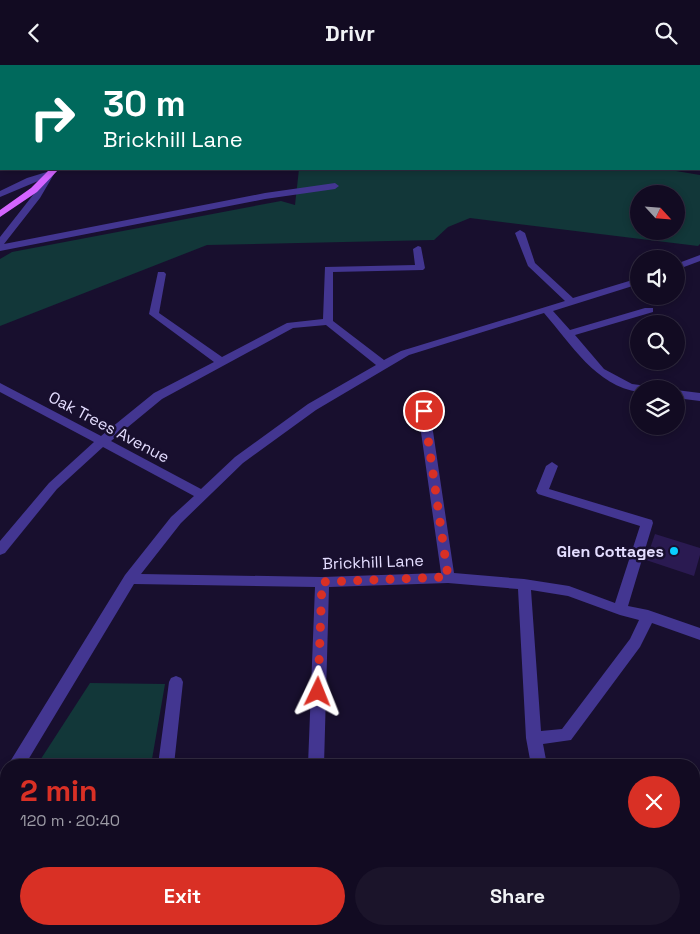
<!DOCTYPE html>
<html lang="en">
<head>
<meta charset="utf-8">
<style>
  body { margin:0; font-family:"Space Grotesk",sans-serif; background:#1b142a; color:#f1f3f6; height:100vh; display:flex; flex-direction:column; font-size:19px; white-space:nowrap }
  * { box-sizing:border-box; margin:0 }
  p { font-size:16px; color:#9c9ba5 }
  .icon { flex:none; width:28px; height:28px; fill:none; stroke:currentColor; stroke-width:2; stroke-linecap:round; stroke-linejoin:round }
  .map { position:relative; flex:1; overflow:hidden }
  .side { position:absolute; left:0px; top:694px; width:700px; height:176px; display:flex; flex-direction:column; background:#120b22; border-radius:20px 20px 0 0; box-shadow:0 2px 8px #0003,0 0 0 1px #312b40 }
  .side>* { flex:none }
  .banner { position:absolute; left:0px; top:0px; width:700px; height:105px; box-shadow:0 2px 8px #0003,0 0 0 1px #312b40; background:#00695c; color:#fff; overflow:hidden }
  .needle { width:32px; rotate:116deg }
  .controls { position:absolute; left:630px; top:120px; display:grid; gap:10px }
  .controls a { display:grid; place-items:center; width:55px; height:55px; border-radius:50%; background:#120b22; box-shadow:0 2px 8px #0003,0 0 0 1px #312b40; font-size:25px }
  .pin { position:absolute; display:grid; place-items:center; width:42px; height:42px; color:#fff; margin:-21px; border:2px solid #fff; border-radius:50%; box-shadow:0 1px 5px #0007 }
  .me { position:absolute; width:55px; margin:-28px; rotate:2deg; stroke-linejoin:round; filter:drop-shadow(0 0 4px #0008) }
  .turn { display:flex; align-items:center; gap:18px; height:105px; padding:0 20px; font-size:22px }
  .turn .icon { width:65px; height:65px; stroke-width:2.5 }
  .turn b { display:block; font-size:35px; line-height:42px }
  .round { display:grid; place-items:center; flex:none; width:52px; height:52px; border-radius:26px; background:#1b142a }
  .headline { display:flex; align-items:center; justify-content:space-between; height:85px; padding:0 20px }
  h1 { font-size:30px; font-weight:800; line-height:38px; color:#d93025 }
  .primary-button { display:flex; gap:10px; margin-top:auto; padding:10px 20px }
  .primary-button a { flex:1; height:58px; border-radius:30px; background:#d93025; color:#fff; font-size:20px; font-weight:800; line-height:58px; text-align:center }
  .primary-button a+a { background:#1b142a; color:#f1f3f6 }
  header { display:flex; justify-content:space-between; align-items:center; height:65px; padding:0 20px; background:#120b22; font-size:22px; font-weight:800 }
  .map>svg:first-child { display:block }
</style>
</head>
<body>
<header><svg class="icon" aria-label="back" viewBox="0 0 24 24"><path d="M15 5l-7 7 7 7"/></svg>Drivr<svg class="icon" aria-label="search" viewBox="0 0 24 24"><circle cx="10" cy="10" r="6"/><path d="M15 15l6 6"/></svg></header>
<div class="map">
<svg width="700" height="869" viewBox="0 0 700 869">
  <rect width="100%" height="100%" fill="#180f2e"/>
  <path fill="#123739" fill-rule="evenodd" d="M0 0H144L1 1 0 63Z
    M299 104H664L700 110V179L698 181 470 153 448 162 434 175 207 180 0 261V194L12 187 281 136 295 140ZM639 129H676V166H639Z
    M90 618 165 619 151 700H37Z
    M6 741V864H124L123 869H0V750Z"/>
  <path fill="#2a1a51" d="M655 469 700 483V490L694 511 646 495Z"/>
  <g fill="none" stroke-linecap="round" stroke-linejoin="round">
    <path fill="#433691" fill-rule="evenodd" d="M699 3H700V7H699Z
      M699 96H700V102L699 101Z
      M50 106 54 109 40 133 4 179 265 128 335 118 339 121 335 124 265 134 0 186V172L33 130 43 114 0 132V126L27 113Z
      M520 165 525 168 535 198 573 233 639 213V219L553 246 570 265 645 243H653V247L575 270 604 304 632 319 647 321 648 324H639V327C596 321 571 279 544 248L409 290 316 345 243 398 181 458 141 509 322 512 441 508 418 346 424 342 430 346 454 508 524 514 569 521 615 538 640 461 538 429 536 426 546 401 552 397 558 401 549 424 652 455 653 458 628 541 648 545 700 563V575L652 558 640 582 571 675 543 679 547 700H531L526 673 518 524 448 518 329 522 324 700H308L315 522 134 519 25 700H8L125 510 171 452 194 431 103 382 57 424 5 488 0 490V476L49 418 94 377 0 327V318L101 371 154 328 214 297 149 249 158 207H164L166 209 159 248 222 292 287 258 323 254 325 202 415 200 413 184 418 181 421 182 425 203 423 205 333 207V256L384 295 401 286 565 236 528 201 515 168ZM326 260 376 300 308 339 235 392 201 424 111 376 162 334 293 263ZM531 525 568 531 620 550 639 555 630 574 562 664 541 666Z
      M700 190V196L676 205V199Z
      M676 325 700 328V336L676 333Z
      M176 611 181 613 183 617 174 700H158L169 617 171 613Z
      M6 706V725L0 728V708Z
      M137 864H155L154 869H136Z
      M302 864H320V869H302Z
      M558 864H576L575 869H557Z"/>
    <path fill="#d464ff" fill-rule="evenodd" d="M50 104H59L37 127 0 152V145L31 123Z"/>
  </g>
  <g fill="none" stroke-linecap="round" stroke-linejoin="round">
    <path stroke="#d93025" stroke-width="9" stroke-dasharray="0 16.2" d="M318 627 322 517 448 512 424 346"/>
  </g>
  <circle fill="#09ceff" stroke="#180f2e" stroke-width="2" cx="674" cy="486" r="5"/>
  <g text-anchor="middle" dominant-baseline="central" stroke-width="5" stroke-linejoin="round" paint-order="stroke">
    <g font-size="16" fill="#e4ddff" stroke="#180f2e">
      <text transform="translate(109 362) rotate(28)">Oak Trees Avenue</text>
      <text transform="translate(373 497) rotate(-2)">Brickhill Lane</text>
    </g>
    <g font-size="16" font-weight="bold" fill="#e4ddff" stroke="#180f2e" text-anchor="end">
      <text x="664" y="486">Glen Cottages</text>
    </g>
  </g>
</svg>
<div class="controls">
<a><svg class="needle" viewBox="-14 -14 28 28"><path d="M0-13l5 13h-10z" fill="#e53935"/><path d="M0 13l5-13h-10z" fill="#9c9ba5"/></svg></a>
<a><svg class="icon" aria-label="sound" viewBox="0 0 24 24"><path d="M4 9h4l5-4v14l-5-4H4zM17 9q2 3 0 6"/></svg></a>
<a><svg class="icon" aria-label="search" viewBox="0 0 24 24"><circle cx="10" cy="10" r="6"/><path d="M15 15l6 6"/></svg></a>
<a><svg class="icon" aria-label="layers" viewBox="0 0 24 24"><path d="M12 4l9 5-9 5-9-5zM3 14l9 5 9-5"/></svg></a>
</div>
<div class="pin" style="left:424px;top:346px;background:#d93025"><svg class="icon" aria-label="arrive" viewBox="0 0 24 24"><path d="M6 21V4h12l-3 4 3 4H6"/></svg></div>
<svg class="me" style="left:318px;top:627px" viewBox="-20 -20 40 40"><path d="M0-17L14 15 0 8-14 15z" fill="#d93025" stroke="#fff" stroke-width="4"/></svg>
<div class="banner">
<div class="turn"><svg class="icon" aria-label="right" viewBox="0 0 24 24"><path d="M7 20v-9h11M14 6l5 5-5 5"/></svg><div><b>30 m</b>Brickhill Lane</div></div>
</div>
<section class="side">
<div class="headline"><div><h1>2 min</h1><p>120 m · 20:40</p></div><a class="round" style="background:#d93025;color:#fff"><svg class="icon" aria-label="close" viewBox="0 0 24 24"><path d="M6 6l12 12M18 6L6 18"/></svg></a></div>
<div class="primary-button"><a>Exit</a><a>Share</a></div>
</section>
</div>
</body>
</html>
